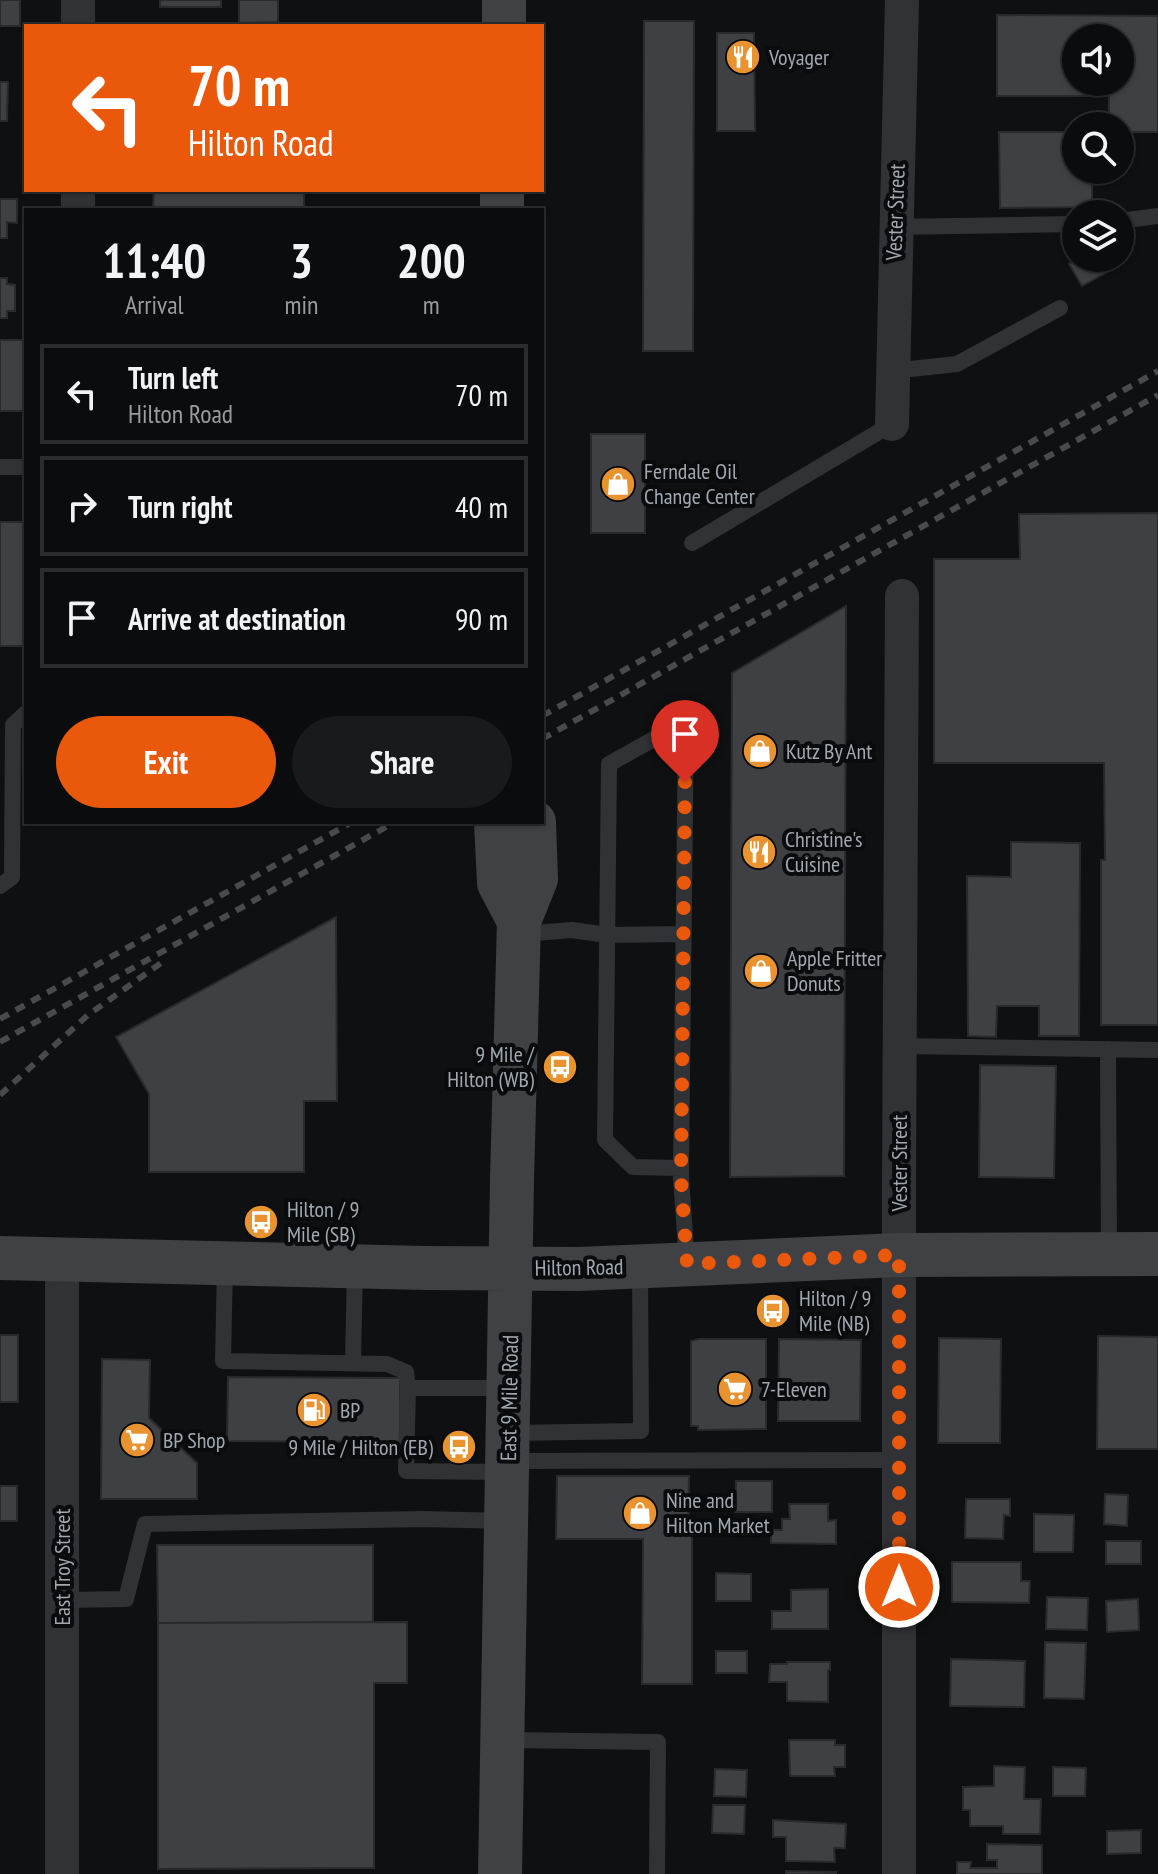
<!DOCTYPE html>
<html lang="en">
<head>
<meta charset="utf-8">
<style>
  body { margin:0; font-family:"PT Sans Narrow",sans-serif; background:#191a1b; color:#f1f3f6; height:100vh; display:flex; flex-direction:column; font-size:30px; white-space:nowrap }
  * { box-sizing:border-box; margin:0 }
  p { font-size:26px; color:#9a9b9d }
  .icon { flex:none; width:44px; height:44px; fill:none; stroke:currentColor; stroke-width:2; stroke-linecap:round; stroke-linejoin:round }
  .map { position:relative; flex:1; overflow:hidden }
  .details { position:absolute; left:24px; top:208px; width:520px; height:616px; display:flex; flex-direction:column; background:#0b0c0d; border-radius:0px; box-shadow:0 2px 6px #0004,0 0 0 2px #2b2c2e }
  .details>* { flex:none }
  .banner { position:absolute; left:24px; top:24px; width:520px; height:168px; border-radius:0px; box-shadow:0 2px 6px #0004,0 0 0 2px #2b2c2e; background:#ea580c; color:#fff; overflow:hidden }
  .tools { position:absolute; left:1062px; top:24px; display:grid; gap:16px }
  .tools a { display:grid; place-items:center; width:72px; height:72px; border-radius:50%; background:#0b0c0d; box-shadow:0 2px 6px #0004,0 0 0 2px #2b2c2e; font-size:40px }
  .pin { position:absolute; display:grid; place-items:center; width:68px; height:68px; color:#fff; margin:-82px -34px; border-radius:50% 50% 50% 0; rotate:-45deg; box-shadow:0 0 8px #0007 }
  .pin .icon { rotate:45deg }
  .me { position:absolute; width:88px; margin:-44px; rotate:0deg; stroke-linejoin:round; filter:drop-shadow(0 0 6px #0008) }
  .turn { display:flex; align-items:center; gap:28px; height:168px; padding:0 32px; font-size:36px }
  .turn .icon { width:104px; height:104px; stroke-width:2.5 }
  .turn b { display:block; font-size:56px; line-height:68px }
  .eta { display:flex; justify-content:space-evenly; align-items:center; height:136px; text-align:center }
  .eta b { font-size:48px; font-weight:700; line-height:56px }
  .action { display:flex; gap:16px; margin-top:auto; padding:16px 32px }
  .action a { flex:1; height:92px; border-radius:48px; background:#ea580c; color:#fff; font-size:32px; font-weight:700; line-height:92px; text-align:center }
  .action a+a { background:#191a1b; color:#f1f3f6 }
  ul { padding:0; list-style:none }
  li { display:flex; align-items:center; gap:24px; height:100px; margin:0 16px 12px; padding:0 16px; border:4px solid #2b2c2e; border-radius:0px }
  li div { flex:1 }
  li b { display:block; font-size:30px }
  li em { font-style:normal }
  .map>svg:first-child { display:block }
</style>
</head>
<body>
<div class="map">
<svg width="1158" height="1874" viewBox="0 0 1158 1874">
  <rect width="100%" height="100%" fill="#0f1011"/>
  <path fill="#3e4044" stroke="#292a2d" stroke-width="2" fill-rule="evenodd" d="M0 0H20V26H0Z
    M160 0H221V7H160Z
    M239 0H278V22L239 23Z
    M997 15 1158 16V132H1120V126H1109V96H997ZM1076 38H1120V82H1076Z
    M644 21H694L693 351H643Z
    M717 33H754L755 131H717Z
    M0 82H8L7 121H0Z
    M999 132H1076V170H1092V207L1000 208Z
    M154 190H304V210H153Z
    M0 199H17V223L7 222V238H0Z
    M1080 258H1101L1109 271 1082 286 1069 264Z
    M0 278H7V284L15 285V311H7V318H0Z
    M0 340H26V411H0Z
    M591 434H645V533H591Z
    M1158 513V1025H1101V860H1105L1104 763H934V559H1020L1019 514Z
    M0 522H26V646H0Z
    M846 606 844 1176 730 1177 732 673Z
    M1011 842 1080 843 1079 1036H1039V1006H997L996 1037 968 1036 967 876 1011 877Z
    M336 917 337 1101H304V1172H149V1094L116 1037Z
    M980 1065 1056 1066 1054 1178 979 1177Z
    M0 1335H18V1402H0Z
    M1098 1336 1158 1337V1449H1097Z
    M939 1338 1001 1339 1000 1443H938Z
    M699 1339H766V1429L698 1430V1426H691V1341Z
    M779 1339 861 1340 860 1421H778Z
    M102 1359 150 1360 149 1418 197 1463V1499H101Z
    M228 1377 400 1378V1442L227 1441Z
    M557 1476H689L688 1536H692V1684H642L643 1539H556Z
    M736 1481H772V1512H735Z
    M0 1486H17V1521H0Z
    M1105 1494 1128 1495 1127 1526 1104 1524Z
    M966 1499H1010V1516L1004 1515 1003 1539 965 1538Z
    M789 1504H828V1521L836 1520V1544L771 1543V1530H782V1519H790Z
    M1034 1514 1074 1515 1073 1552H1034Z
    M1106 1541H1141V1564H1106Z
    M157 1545H373V1622L158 1623Z
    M952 1562H1021V1581H1030L1029 1603 952 1602Z
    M716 1573 751 1574V1601H716Z
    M828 1589V1629H772V1611H791V1590Z
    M1047 1597 1088 1598 1087 1630 1046 1629Z
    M1138 1599 1139 1630 1107 1632 1106 1601Z
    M407 1622V1683H374V1868L158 1869V1623Z
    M1045 1642 1086 1643 1084 1699 1044 1698Z
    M716 1651H747V1673H716Z
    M951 1659 1025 1661 1024 1707 950 1706Z
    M787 1662H830V1670H828V1702L787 1701V1682H769L770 1664H787Z
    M789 1740H835V1745H845V1767H834L835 1776H790Z
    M994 1766 1025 1767 1024 1799H1041L1040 1834H1003V1826H970V1810H963V1787L994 1786Z
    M1053 1767 1086 1768 1085 1796H1053Z
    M715 1769 747 1770 746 1797 714 1796Z
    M713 1805H745L744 1834 712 1833Z
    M773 1820 846 1824 845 1848H834L835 1862 786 1861V1837H773Z
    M1141 1830V1853L1107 1854V1831Z
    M987 1844 1042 1845V1874H957V1862H971L970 1868H997V1860H987Z
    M786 1871 836 1872V1874H786Z"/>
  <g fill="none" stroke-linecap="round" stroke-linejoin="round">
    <path stroke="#313235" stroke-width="16" d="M1120 221 1158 216
      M894 227 1076 224
      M892 371 957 364 1060 308
      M0 467H26
      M692 543 892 424
      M0 886 12 877 13 725 26 713
      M521 934 572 930 607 935 683 934
      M900 1046 1158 1050
      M1108 1049 1109 1252
      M681 1168 633 1167 605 1140 609 764 686 721 681 1168V1178L687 1263
      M225 1264 223 1361 387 1364 406 1372 408 1388
      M353 1363 355 1267
      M508 1433 641 1431 640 1268
      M508 1461 899 1460
      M504 1472 406 1471 408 1388H507
      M62 1600 126 1599 145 1524 423 1519 506 1521
      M504 1740 658 1742 657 1874"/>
    <path stroke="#313235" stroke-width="34" d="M78 26V0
      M78 210V190
      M892 424 902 0
      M62 1260V1874
      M899 1874V1183L902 596"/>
    <path stroke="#3f4145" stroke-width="44" d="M504 26V0
      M502 210V190
      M496 822 499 883 519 921
      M0 1258 426 1268 579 1269 899 1255 1158 1254
      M500 1874 512 1179 519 921 536 879 534 822"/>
    <path stroke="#484a4e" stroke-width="6" stroke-dasharray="10 8" stroke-linecap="butt" d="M542 716 1158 371
      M542 739 1158 395
      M0 1019 352 822
      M0 1042 395 822
      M0 1095 88 1015 161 963"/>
  </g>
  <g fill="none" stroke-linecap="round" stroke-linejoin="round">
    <path stroke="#ea580c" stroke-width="14" stroke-dasharray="0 25.2" d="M685 782 681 1178 687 1264 899 1255V1587"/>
  </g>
  <defs>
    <g id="restaurant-disc" transform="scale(1.8)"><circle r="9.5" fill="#e89230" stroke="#0a0b0c"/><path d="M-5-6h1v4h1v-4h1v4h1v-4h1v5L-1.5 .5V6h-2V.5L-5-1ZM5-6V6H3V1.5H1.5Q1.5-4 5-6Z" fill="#fff"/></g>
    <g id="shop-disc" transform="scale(1.8)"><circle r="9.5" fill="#e89230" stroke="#0a0b0c"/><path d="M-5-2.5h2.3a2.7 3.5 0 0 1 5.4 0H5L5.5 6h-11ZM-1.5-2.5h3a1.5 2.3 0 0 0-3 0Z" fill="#fff"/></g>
    <g id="bus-disc" transform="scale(1.8)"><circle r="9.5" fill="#e89230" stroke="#0a0b0c"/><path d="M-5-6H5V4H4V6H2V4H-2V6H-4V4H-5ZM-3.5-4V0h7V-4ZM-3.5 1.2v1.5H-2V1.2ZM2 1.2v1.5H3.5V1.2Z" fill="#fff"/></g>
    <g id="supermarket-disc" transform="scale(1.8)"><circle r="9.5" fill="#e89230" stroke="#0a0b0c"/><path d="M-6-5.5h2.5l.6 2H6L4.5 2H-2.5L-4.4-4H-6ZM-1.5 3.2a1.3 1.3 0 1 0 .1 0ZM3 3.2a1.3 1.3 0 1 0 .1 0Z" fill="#fff"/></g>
    <g id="fuel-disc" transform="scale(1.8)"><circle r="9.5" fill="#e89230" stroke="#0a0b0c"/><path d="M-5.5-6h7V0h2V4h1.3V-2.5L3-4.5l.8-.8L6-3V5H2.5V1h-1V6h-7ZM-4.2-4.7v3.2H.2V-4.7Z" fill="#fff"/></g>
  </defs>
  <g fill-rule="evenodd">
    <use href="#restaurant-disc" x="743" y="57"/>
    <use href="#shop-disc" x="618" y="484"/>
    <use href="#shop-disc" x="760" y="751"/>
    <use href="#restaurant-disc" x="759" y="852"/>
    <use href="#shop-disc" x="761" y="971"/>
    <use href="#bus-disc" x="560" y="1067"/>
    <use href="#bus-disc" x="261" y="1222"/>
    <use href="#bus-disc" x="773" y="1311"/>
    <use href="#supermarket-disc" x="735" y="1389"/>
    <use href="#fuel-disc" x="314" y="1410"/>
    <use href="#supermarket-disc" x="137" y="1440"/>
    <use href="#bus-disc" x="459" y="1447"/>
    <use href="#shop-disc" x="640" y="1513"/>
  </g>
  <g text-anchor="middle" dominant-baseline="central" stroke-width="8" stroke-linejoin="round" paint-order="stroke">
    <g font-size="22" fill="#a1a8b1" stroke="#0a0b0c" text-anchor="start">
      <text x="769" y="57">Voyager</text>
      <text x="644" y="471">Ferndale Oil<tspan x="644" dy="25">Change Center</tspan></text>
      <text x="786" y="751">Kutz By Ant</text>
      <text x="785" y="839">Christine's<tspan x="785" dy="25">Cuisine</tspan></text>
      <text x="787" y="958">Apple Fritter<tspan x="787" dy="25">Donuts</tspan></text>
      <text x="534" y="1054" text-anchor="end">9 Mile /<tspan x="534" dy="25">Hilton (WB)</tspan></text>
      <text x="287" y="1209">Hilton / 9<tspan x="287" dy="25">Mile (SB)</tspan></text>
      <text x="799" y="1298">Hilton / 9<tspan x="799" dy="25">Mile (NB)</tspan></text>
      <text x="761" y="1389">7-Eleven</text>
      <text x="340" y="1410">BP</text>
      <text x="163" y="1440">BP Shop</text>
      <text x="433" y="1447" text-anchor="end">9 Mile / Hilton (EB)</text>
      <text x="666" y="1500">Nine and<tspan x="666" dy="25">Hilton Market</tspan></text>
    </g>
    <g font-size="22" fill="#a1a8b1" stroke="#0a0b0c">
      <text transform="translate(895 212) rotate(-88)">Vester Street</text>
      <text transform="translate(899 1163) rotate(-90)">Vester Street</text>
      <text transform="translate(579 1267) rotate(-1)">Hilton Road</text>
      <text transform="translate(509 1398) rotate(-89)">East 9 Mile Road</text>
      <text transform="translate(62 1567) rotate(-90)">East Troy Street</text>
    </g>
  </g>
</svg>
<div class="tools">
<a><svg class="icon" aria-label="sound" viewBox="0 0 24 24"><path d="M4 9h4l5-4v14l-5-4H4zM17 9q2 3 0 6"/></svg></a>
<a><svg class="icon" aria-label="search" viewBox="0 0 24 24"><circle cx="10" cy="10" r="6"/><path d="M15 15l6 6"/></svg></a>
<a><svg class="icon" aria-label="layers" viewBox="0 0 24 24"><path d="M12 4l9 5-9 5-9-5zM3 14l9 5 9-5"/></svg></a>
</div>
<div class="pin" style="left:685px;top:782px;background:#d93025"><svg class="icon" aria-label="arrive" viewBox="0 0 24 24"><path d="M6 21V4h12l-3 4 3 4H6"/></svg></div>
<svg class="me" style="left:899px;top:1587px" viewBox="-20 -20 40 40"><circle r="17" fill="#ea580c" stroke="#fff" stroke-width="3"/><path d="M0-11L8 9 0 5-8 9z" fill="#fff"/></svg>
<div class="banner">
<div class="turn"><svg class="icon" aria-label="left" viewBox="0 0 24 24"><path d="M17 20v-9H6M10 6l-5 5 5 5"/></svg><div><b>70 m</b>Hilton Road</div></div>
</div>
<section class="details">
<div class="eta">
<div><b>11:40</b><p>Arrival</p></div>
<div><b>3</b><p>min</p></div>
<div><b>200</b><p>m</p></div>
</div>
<ul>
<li><svg class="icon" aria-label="left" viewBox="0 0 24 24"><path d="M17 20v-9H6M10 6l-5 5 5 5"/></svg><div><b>Turn left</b><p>Hilton Road</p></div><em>70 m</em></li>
<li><svg class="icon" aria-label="right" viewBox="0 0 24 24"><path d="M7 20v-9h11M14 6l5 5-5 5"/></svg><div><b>Turn right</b></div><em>40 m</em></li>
<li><svg class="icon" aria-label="arrive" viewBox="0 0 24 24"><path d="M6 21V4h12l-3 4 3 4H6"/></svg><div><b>Arrive at destination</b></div><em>90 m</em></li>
</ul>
<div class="action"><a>Exit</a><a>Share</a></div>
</section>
</div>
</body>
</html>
